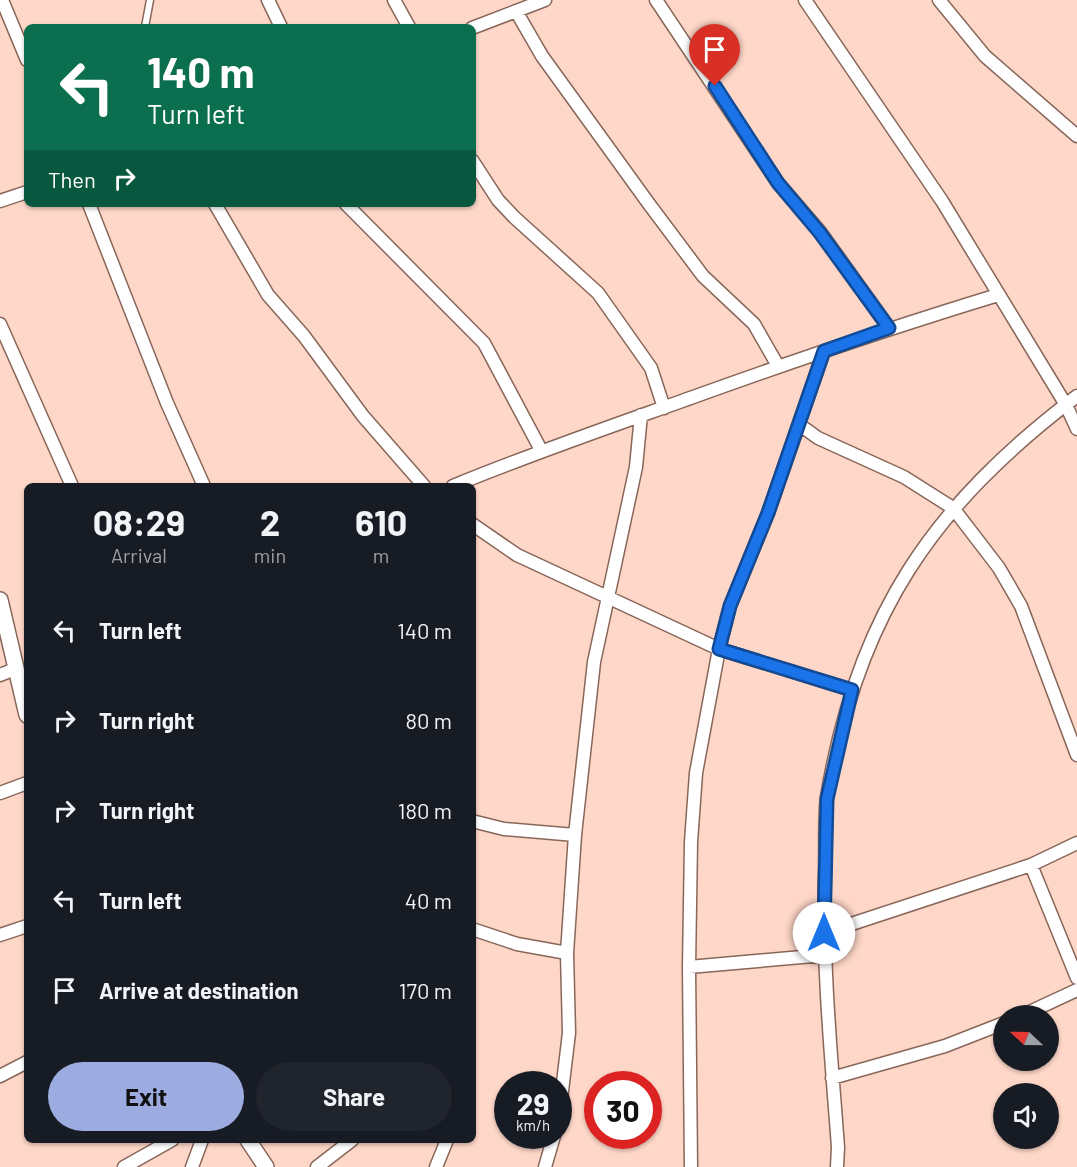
<!DOCTYPE html>
<html lang="en">
<head>
<meta charset="utf-8">
<style>
  body { margin:0; font-family:Barlow,sans-serif; background:#20242c; color:#f1f3f6; height:100vh; display:flex; flex-direction:column; font-size:22px; white-space:nowrap }
  * { box-sizing:border-box; margin:0 }
  p { font-size:20px; color:#9ea1a6 }
  .icon { flex:none; width:33px; height:33px; fill:none; stroke:currentColor; stroke-width:2; stroke-linecap:round; stroke-linejoin:round }
  .map { position:relative; flex:1; overflow:hidden }
  .sheet { position:absolute; left:24px; top:483px; width:452px; height:660px; display:flex; flex-direction:column; background:#171b24; border-radius:9px; box-shadow:0 2px 4px #0004 }
  .sheet>* { flex:none }
  .hud { position:absolute; left:24px; top:24px; width:452px; height:183px; border-radius:9px; box-shadow:0 2px 4px #0004; background:#0b6e4f; color:#fff; overflow:hidden }
  .needle { width:39px; rotate:292deg }
  .tools { position:absolute; left:993px; top:1005px; display:grid; gap:12px }
  .tools a { display:grid; place-items:center; width:66px; height:66px; border-radius:50%; background:#171b24; box-shadow:0 2px 4px #0004; font-size:30px }
  .speed { position:absolute; left:494px; top:1071px; display:flex; gap:12px; font-size:30px; font-weight:700; text-align:center }
  .speed>* { display:grid; place-content:center; width:78px; height:78px; border-radius:50%; background:#171b24; box-shadow:0 2px 4px #0004; line-height:1 }
  .speed small { font-size:15px; font-weight:400 }
  .speed .limit { border:9px solid #d22; background:#fff; color:#111 }
  .pin { position:absolute; display:grid; place-items:center; width:51px; height:51px; color:#fff; margin:-62px -26px; border-radius:50% 50% 50% 0; rotate:-45deg; box-shadow:0 0 6px #0007 }
  .pin .icon { rotate:45deg }
  .me { position:absolute; width:66px; margin:-33px; rotate:0deg; stroke-linejoin:round; filter:drop-shadow(0 0 4px #0008) }
  .turn { display:flex; align-items:center; gap:21px; height:126px; padding:0 24px; font-size:27px }
  .turn .icon { width:78px; height:78px; stroke-width:2.5 }
  .turn b { display:block; font-size:42px; line-height:51px }
  .then { display:flex; align-items:center; height:57px; padding:0 24px; background:#0003; gap:12px; font-size:22px }
  .eta { display:flex; justify-content:space-evenly; align-items:center; height:102px; text-align:center }
  .eta b { font-size:36px; font-weight:700; line-height:42px }
  .action { display:flex; gap:12px; margin-top:auto; padding:12px 24px }
  .action a { flex:1; height:69px; border-radius:36px; background:#9cabe0; color:#111; font-size:24px; font-weight:700; line-height:69px; text-align:center }
  .action a+a { background:#20242c; color:#f1f3f6 }
  ul { padding:0; list-style:none }
  li { display:flex; align-items:center; gap:18px; height:90px; padding:0 24px }
  li div { flex:1 }
  li b { display:block; font-size:22px }
  li em { font-style:normal }
  .map>svg:first-child { display:block }
</style>
</head>
<body>
<div class="map">
<svg width="1077" height="1167" viewBox="0 0 1077 1167">
  <rect width="100%" height="100%" fill="#fed7c8"/>
  <g fill="none" stroke-linecap="round" stroke-linejoin="round">
    <g stroke="#886659" stroke-width="9">
      <path id="service" d="M145 27 150 0"/>
    </g>
    <g stroke="#886659" stroke-width="15">
      <path id="minor" d="M2 0 27 60
        M268 0 281 27
        M394 0 409 27
        M656 0 778 183 821 233 889 328
        M805 0 942 201 1066 405 1077 429
        M939 0 985 56 1077 136
        M516 11 542 56 649 204 703 276 754 324 778 366
        M472 28 545 0
        M472 160 498 200 514 217 598 293 651 368 664 408
        M0 201 27 192
        M89 204 167 403 204 486
        M215 204 268 295 304 336 363 416 424 486
        M346 204 484 343 541 450
        M0 324 72 486
        M800 425 818 438 904 477 953 508 999 568 1021 606 1077 755
        M453 486C533 453 615 425 696 396 796 360 896 326 998 295
        M472 524 517 555 719 649 852 690
        M0 675 15 669
        M0 793 27 783
        M472 821 504 829 575 835
        M1031 865 1077 978
        M472 929 517 944 567 953
        M824 933 1031 865 1077 843
        M0 935 27 926
        M689 967 825 955
        M1021 1016 1077 990
        M0 1076 27 1062
        M832 1078 945 1046 1004 1023
        M558 1124 569 1033 567 953 575 835 594 662 636 467 641 415
        M124 1167 172 1140
        M192 1167 202 1140
        M317 1167 352 1140
        M436 1167 447 1140
        M545 1167 554 1136
        M691 1167 689 967 691 842 696 773 719 649 730 606 768 513 824 351
        M837 1167 838 1147C831 1054 822 962 825 870 826 846 824 820 827 797 857 616 932 506 1077 396"/>
    </g>
    <g stroke="#886659" stroke-width="18">
      <path id="tertiary" d="M0 600 27 715
        M248 1140 266 1167"/>
    </g>
    <use href="#service" stroke="#fff" stroke-width="6"/>
    <use href="#minor" stroke="#fff" stroke-width="12"/>
    <use href="#tertiary" stroke="#fff" stroke-width="15"/>
  </g>
  <g fill="none" stroke-linecap="round" stroke-linejoin="round">
    <g stroke="#114b97" stroke-width="15">
      <path id="route" d="M715 86 778 183 820 233 889 328 824 351 768 513 730 606 719 649 852 690 827 799 824 933"/>
    </g>
    <use href="#route" stroke="#1a73e8" stroke-width="10"/>
  </g>
</svg>
<div class="tools">
<a><svg class="needle" viewBox="-14 -14 28 28"><path d="M0-13l5 13h-10z" fill="#e53935"/><path d="M0 13l5-13h-10z" fill="#9ea1a6"/></svg></a>
<a><svg class="icon" aria-label="sound" viewBox="0 0 24 24"><path d="M4 9h4l5-4v14l-5-4H4zM17 9q2 3 0 6"/></svg></a>
</div>
<div class="speed"><div>29<small>km/h</small></div><div class="limit">30</div></div>
<div class="pin" style="left:715px;top:86px;background:#d93025"><svg class="icon" aria-label="arrive" viewBox="0 0 24 24"><path d="M6 21V4h12l-3 4 3 4H6"/></svg></div>
<svg class="me" style="left:824px;top:933px" viewBox="-20 -20 40 40"><circle r="19" fill="#fff"/><path d="M0-13L10 11 0 6-10 11z" fill="#1a73e8"/></svg>
<div class="hud">
<div class="turn"><svg class="icon" aria-label="left" viewBox="0 0 24 24"><path d="M17 20v-9H6M10 6l-5 5 5 5"/></svg><div><b>140 m</b>Turn left</div></div>
<div class="then">Then<svg class="icon" aria-label="right" viewBox="0 0 24 24"><path d="M7 20v-9h11M14 6l5 5-5 5"/></svg></div>
</div>
<section class="sheet">
<div class="eta">
<div><b>08:29</b><p>Arrival</p></div>
<div><b>2</b><p>min</p></div>
<div><b>610</b><p>m</p></div>
</div>
<ul>
<li><svg class="icon" aria-label="left" viewBox="0 0 24 24"><path d="M17 20v-9H6M10 6l-5 5 5 5"/></svg><div><b>Turn left</b></div><em>140 m</em></li>
<li><svg class="icon" aria-label="right" viewBox="0 0 24 24"><path d="M7 20v-9h11M14 6l5 5-5 5"/></svg><div><b>Turn right</b></div><em>80 m</em></li>
<li><svg class="icon" aria-label="right" viewBox="0 0 24 24"><path d="M7 20v-9h11M14 6l5 5-5 5"/></svg><div><b>Turn right</b></div><em>180 m</em></li>
<li><svg class="icon" aria-label="left" viewBox="0 0 24 24"><path d="M17 20v-9H6M10 6l-5 5 5 5"/></svg><div><b>Turn left</b></div><em>40 m</em></li>
<li><svg class="icon" aria-label="arrive" viewBox="0 0 24 24"><path d="M6 21V4h12l-3 4 3 4H6"/></svg><div><b>Arrive at destination</b></div><em>170 m</em></li>
</ul>
<div class="action"><a>Exit</a><a>Share</a></div>
</section>
</div>
</body>
</html>
